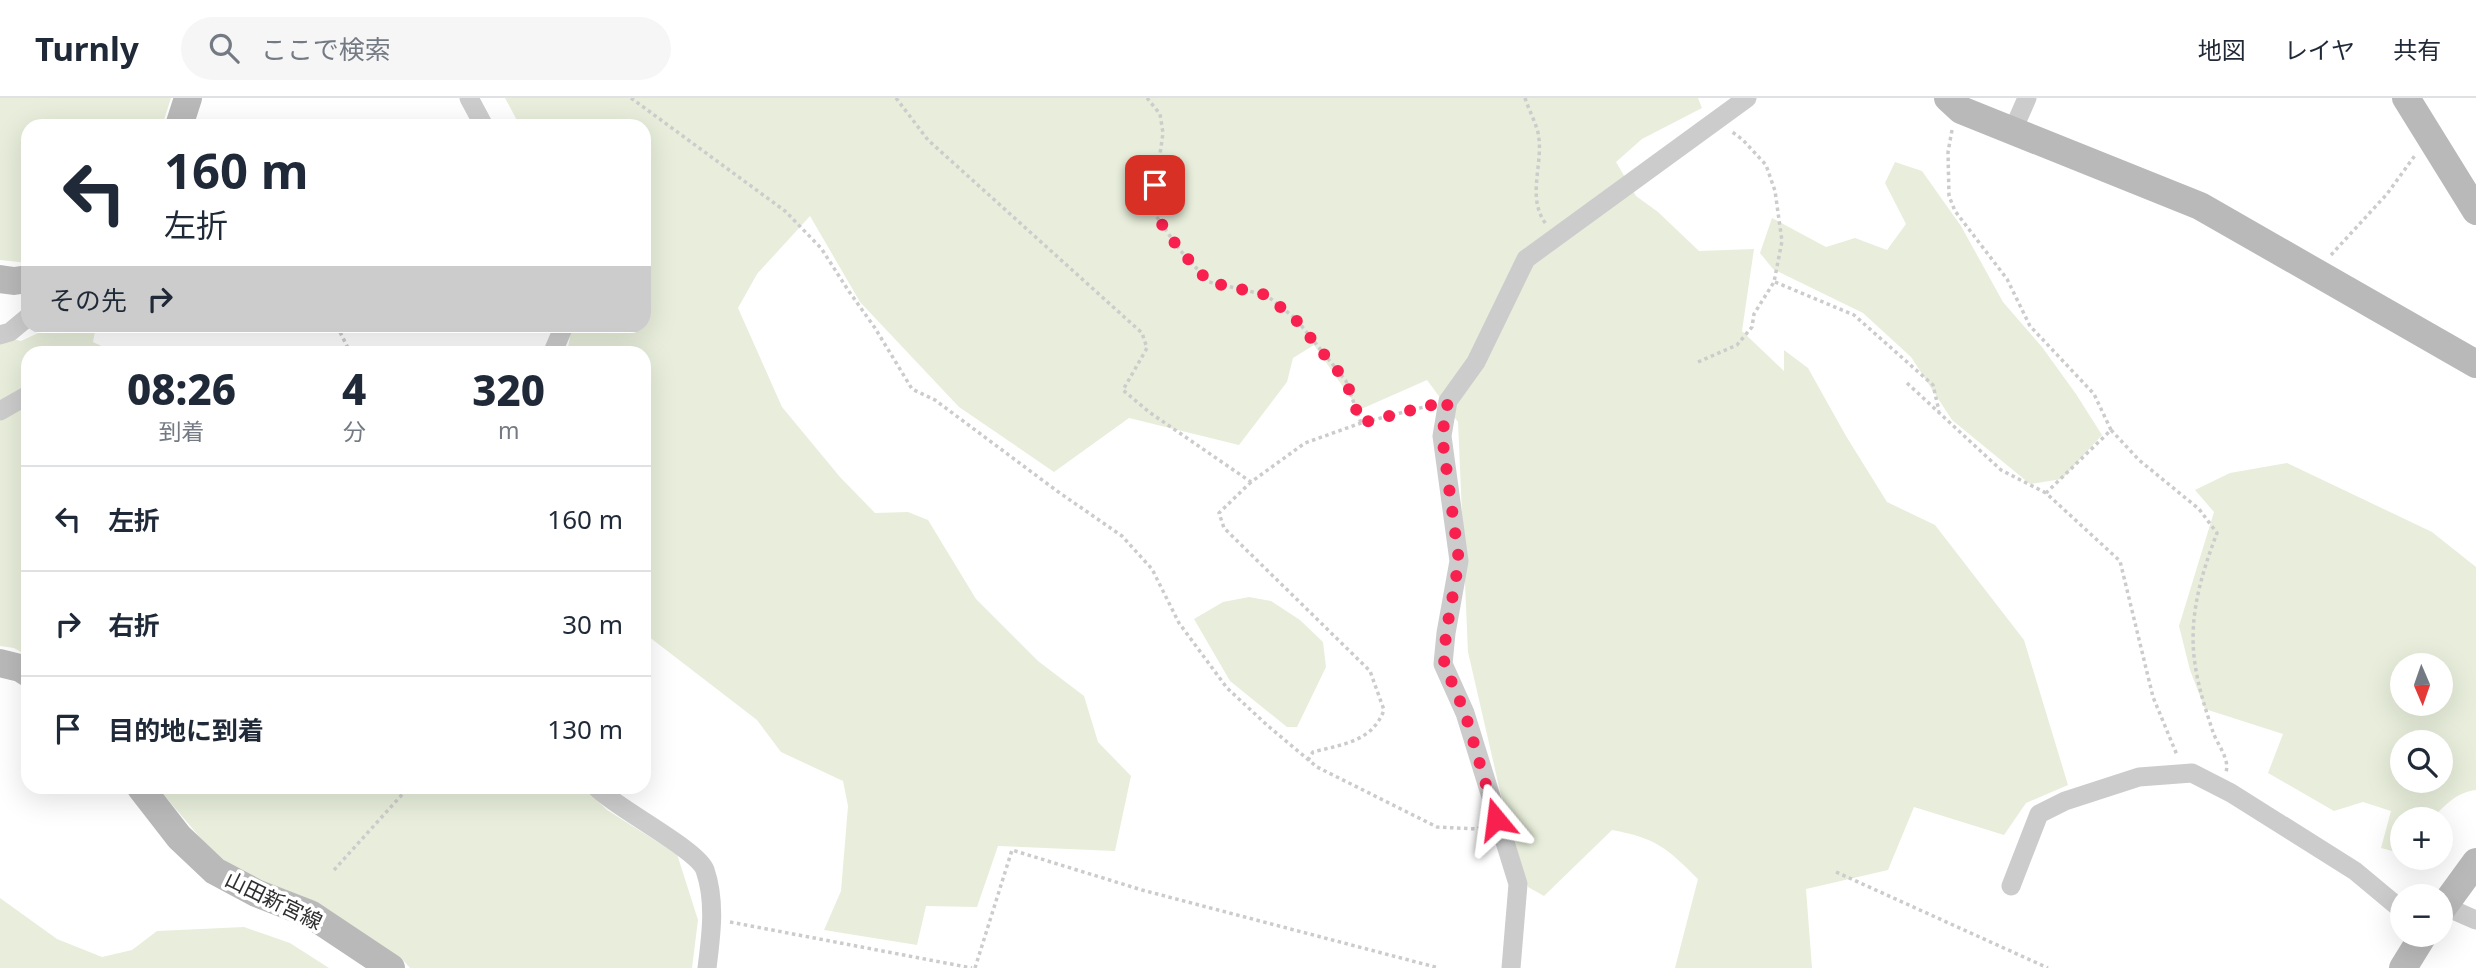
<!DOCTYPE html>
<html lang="ja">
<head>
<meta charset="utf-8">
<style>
  body { margin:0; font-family:"Noto Sans","Noto Sans JP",sans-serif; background:#f6f6f7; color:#1f2937; height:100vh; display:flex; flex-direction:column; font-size:26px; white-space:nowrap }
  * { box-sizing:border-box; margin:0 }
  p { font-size:23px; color:#747a83 }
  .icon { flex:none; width:38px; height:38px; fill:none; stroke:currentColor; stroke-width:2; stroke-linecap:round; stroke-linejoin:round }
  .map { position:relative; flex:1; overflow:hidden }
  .drawer { position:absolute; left:21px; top:248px; width:630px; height:448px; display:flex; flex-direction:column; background:#fff; border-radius:21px; box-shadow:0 7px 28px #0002 }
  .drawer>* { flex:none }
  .guide { position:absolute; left:21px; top:21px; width:630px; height:214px; border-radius:21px; box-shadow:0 7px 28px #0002; background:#fff; color:#1f2937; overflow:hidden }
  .needle { width:46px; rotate:178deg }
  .fabs { position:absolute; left:2390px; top:555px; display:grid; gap:14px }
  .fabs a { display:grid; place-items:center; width:63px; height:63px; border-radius:50%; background:#fff; box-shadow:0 7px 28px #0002; font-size:35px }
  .pin { position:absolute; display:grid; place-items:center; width:60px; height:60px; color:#fff; margin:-30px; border-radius:14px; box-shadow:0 4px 10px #0006 }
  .me { position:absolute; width:77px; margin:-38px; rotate:344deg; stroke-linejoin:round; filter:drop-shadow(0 0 5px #0008) }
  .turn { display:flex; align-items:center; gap:24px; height:147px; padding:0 28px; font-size:32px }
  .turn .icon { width:91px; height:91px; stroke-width:2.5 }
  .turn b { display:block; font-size:49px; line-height:60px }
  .then { display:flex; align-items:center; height:66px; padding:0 28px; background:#0003; gap:14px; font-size:26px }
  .eta { display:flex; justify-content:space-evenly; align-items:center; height:119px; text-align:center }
  .eta b { font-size:42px; font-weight:800; line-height:49px }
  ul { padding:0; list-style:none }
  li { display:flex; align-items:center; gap:21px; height:105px; padding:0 28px; border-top:2px solid #e0e1e3 }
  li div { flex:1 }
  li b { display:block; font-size:26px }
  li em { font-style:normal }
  header { display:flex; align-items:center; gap:42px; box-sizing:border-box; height:98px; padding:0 35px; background:#fff; border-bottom:2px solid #e0e1e3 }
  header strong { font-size:33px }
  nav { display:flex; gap:38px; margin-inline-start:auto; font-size:24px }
  .search { width:490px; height:63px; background:#f6f6f7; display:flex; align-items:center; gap:18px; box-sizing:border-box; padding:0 24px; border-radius:38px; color:#747a83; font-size:26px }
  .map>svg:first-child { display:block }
</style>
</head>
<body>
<header>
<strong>Turnly</strong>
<div class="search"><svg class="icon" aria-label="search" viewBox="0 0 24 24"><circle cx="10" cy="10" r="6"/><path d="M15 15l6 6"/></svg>ここで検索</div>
<nav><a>地図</a><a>レイヤ</a><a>共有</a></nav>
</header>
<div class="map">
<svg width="2476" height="870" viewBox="0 0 2476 870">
  <rect width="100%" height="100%" fill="#fff"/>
  <path fill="#e8eedb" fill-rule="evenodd" d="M0 0H171L162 28H28V165L0 162Z
    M505 0H1698L1702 10 1642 41 1616 64 1636 98 1658 114 1699 153 1754 151 1742 233 1784 273V252L1808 270 1846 338 1887 404 1935 427 2024 542 2068 687 2026 705 2004 737 1914 709 1888 772 1806 791 1812 870H1675L1698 781C1667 750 1656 740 1612 732L1544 798 1528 789 1500 693 1468 554 1458 324 1427 282 1359 312 1314 247 1293 260 1287 284 1239 347 1129 320 1054 374 959 309 860 204 810 118 757 176 738 210 782 309 840 379 875 415 908 414 928 422 976 501 1038 563 1084 598 1098 644 1131 678 1115 753 998 748 977 809 926 808 917 847 824 832 841 793 848 708 843 683 781 654 757 622 644 535V256L567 255 572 228H644V28H520Z
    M1895 64 1922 73 1961 128 2003 204 2042 249 2076 296 2102 337 2062 381 2030 386 1952 322 1911 259 1863 215 1773 171 1760 155 1772 120 1826 149 1855 140 1887 152 1906 126 1885 85Z
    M53 228H96L93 244 116 255 134 250 176 255 28 256V558L14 550 0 548V238L21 243Z
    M2287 365 2432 434 2476 469V692C2457 694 2445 707 2432 721H2403V753L2400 755 2381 750 2391 713 2363 704 2334 713 2268 675 2283 636 2205 611 2190 572 2179 528 2214 414 2195 392 2230 375ZM2403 567H2441V606H2403ZM2403 644H2441V682H2403Z
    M1249 499 1271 503 1300 522 1323 544 1326 569 1297 629H1287L1230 583 1194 521 1223 504Z
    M158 690H585L607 712 677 756 698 822 692 870H410L403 862 331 816 235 772 203 743Z
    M0 800 57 841 102 859 132 852 157 833 244 829 290 845 329 870H0Z"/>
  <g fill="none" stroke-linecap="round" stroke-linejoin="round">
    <path stroke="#ccc" stroke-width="3.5" stroke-dasharray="3.5 3.5" stroke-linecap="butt" d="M631 0 785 113 821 150 848 192 875 230 912 291 935 302 1057 393 1122 438 1152 471 1179 525 1227 590 1268 628 1317 669 1437 729 1477 731 1481 729
      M896 0 928 42 1142 235 1147 250 1123 292 1149 314 1251 384 1305 345 1361 325 1428 308
      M1147 0 1160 16 1163 35 1152 112 1179 151 1209 184 1266 197 1296 221 1346 283 1361 325
      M1525 0C1529 13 1538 28 1539 41 1542 70 1527 101 1546 126
      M1952 32 1948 54 1949 98 1955 113 2007 181 2030 228 2094 296 2111 332 2046 395 2120 463 2153 599 2177 657
      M2331 157 2387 96 2416 56
      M1775 184 1854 217 1933 287 1939 313
      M337 228 351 256
      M1698 264 1737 247 1752 229 1754 216 1774 184 1782 143 1775 93 1766 67 1743 42 1731 33
      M1907 285 2001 372 2046 395
      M2111 332 2139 362 2199 411 2217 435C2201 477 2188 520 2195 566 2198 588 2206 613 2213 634 2217 646 2230 661 2226 674
      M1251 384 1219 415 1224 430 1370 573 1384 612C1372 644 1343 646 1313 654L1308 662
      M334 772 408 690
      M1836 774 2048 870
      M730 824 972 870
      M975 870 1012 752 1142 792 1439 870"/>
    <path stroke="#ccc" stroke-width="19" d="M469 0 484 28
      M2013 32 2027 0
      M0 237 10 234 28 219
      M552 256 564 228
      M0 313 28 297
      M597 690C618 711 698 752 705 772 716 804 711 838 707 870
      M2011 788 2039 716 2065 703 2139 679 2192 675 2231 695 2355 773 2403 813
      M2444 808 2476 822
      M1511 870 1518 786 1465 615 1443 566 1446 535 1459 463 1442 338 1448 303 1476 264 1526 161 1747 0"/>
    <path stroke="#b9b9b9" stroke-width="28" d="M1948 0 1961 12 2200 108 2476 266
      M2406 0 2476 113
      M179 28 188 0
      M0 181 14 183 28 181
      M0 565 20 570 28 575
      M141 690 179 739 215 773 256 795 310 816 391 870
      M2441 812 2476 764
      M2403 870 2424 836"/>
  </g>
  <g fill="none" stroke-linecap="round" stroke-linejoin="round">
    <path stroke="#f7204f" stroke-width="12" stroke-dasharray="0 21.6" d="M1155 87 1152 112 1179 151 1209 184 1266 197 1296 222 1346 283 1361 325 1448 303 1442 338 1459 463 1446 535 1444 566 1465 615 1496 721"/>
  </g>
  <g text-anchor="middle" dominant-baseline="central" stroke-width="7" stroke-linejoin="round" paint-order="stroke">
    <g font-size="21" fill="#2f2f2f" stroke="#fff">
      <text transform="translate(274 802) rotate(26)">山田新宮線</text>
    </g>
  </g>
</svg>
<div class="fabs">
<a><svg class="needle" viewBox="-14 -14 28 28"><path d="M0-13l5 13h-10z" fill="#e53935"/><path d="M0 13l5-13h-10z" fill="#747a83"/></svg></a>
<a><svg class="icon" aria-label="search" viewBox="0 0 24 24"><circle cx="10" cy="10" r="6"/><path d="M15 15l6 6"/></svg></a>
<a>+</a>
<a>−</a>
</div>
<div class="pin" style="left:1155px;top:87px;background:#d93025"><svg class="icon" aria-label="arrive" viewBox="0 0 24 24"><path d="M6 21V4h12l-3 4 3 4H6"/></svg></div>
<svg class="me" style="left:1496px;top:721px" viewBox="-20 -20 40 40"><path d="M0-17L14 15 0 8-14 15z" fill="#f7204f" stroke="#fff" stroke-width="4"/></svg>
<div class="guide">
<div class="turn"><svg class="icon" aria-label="left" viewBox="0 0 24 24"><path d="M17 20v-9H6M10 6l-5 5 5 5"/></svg><div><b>160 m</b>左折</div></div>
<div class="then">その先<svg class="icon" aria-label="right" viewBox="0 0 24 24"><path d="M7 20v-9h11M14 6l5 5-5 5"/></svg></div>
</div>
<section class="drawer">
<div class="eta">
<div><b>08:26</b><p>到着</p></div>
<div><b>4</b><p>分</p></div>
<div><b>320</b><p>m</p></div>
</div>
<ul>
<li><svg class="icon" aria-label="left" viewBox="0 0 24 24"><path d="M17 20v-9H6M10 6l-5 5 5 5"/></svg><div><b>左折</b></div><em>160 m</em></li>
<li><svg class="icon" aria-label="right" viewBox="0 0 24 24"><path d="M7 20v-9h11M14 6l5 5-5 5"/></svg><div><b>右折</b></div><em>30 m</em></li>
<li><svg class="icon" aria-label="arrive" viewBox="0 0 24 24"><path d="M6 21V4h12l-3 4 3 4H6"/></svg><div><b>目的地に到着</b></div><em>130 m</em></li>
</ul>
</section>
</div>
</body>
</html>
